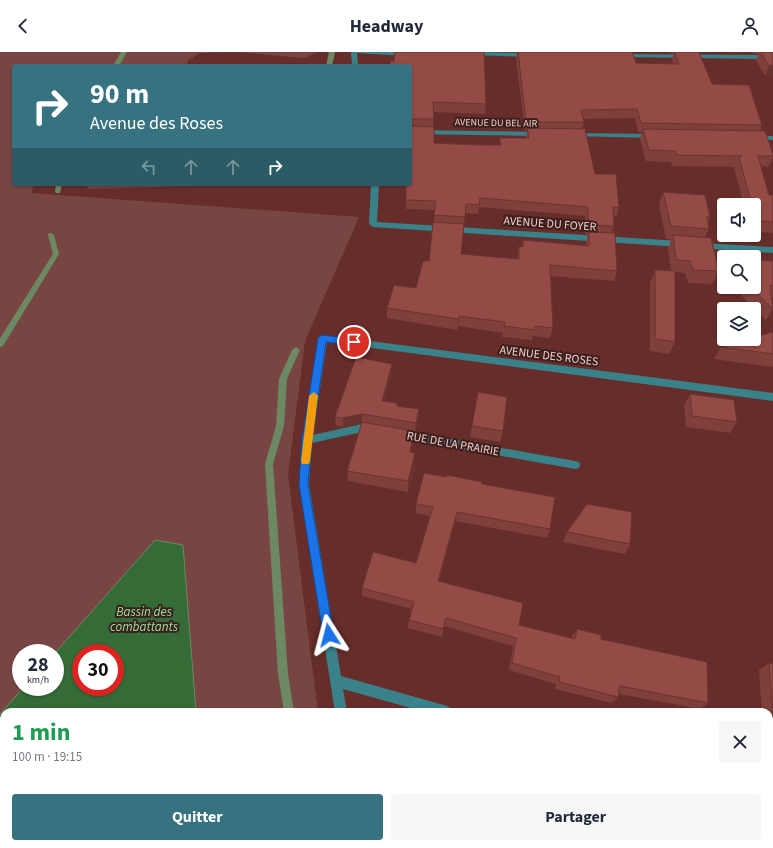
<!DOCTYPE html>
<html lang="fr">
<head>
<meta charset="utf-8">
<style>
  body { margin:0; font-family:"Source Sans 3",sans-serif; background:#f6f6f7; color:#1f2937; height:100vh; display:flex; flex-direction:column; font-size:15px; white-space:nowrap }
  * { box-sizing:border-box; margin:0 }
  p { font-size:13px; color:#747a83 }
  .icon { flex:none; width:22px; height:22px; fill:none; stroke:currentColor; stroke-width:2; stroke-linecap:round; stroke-linejoin:round }
  .map { position:relative; flex:1; overflow:hidden }
  .panel { position:absolute; left:0px; top:656px; width:773px; height:140px; display:flex; flex-direction:column; background:#fff; border-radius:12px 12px 0 0; box-shadow:0 1px 3px #0004 }
  .panel>* { flex:none }
  .banner { position:absolute; left:12px; top:12px; width:400px; height:122px; border-radius:4px; box-shadow:0 1px 3px #0004; background:#36727f; color:#fff; overflow:hidden }
  .tools { position:absolute; left:717px; top:146px; display:grid; gap:8px }
  .tools a { display:grid; place-items:center; width:44px; height:44px; border-radius:4px; background:#fff; box-shadow:0 1px 3px #0004; font-size:20px }
  .speed { position:absolute; left:12px; top:592px; display:flex; gap:8px; font-size:20px; font-weight:700; text-align:center }
  .speed>* { display:grid; place-content:center; width:52px; height:52px; border-radius:50%; background:#fff; box-shadow:0 1px 3px #0004; line-height:1 }
  .speed small { font-size:10px; font-weight:400 }
  .speed .limit { border:6px solid #d22; background:#fff; color:#111 }
  .pin { position:absolute; display:grid; place-items:center; width:34px; height:34px; color:#fff; margin:-17px; border:2px solid #fff; border-radius:50%; box-shadow:0 1px 4px #0007 }
  .me { position:absolute; width:44px; margin:-22px; rotate:351deg; stroke-linejoin:round; filter:drop-shadow(0 0 3px #0008) }
  .turn { display:flex; align-items:center; gap:14px; height:84px; padding:0 12px; font-size:18px }
  .turn .icon { width:52px; height:52px; stroke-width:2.5 }
  .turn b { display:block; font-size:28px; line-height:34px }
  .lanes { display:flex; align-items:center; height:38px; padding:0 12px; background:#0003; justify-content:center; gap:20px; direction:ltr }
  .lanes .off { opacity:.35 }
  .round { display:grid; place-items:center; flex:none; width:42px; height:42px; border-radius:4px; background:#f6f6f7 }
  .overview { display:flex; align-items:center; justify-content:space-between; height:68px; padding:0 12px }
  h1 { font-size:24px; font-weight:700; line-height:30px; color:#1e9e55 }
  .cta { display:flex; gap:8px; margin-top:auto; padding:8px 12px }
  .cta a { flex:1; height:46px; border-radius:4px; background:#36727f; color:#fff; font-size:16px; font-weight:700; line-height:46px; text-align:center }
  .cta a+a { background:#f6f6f7; color:#1f2937 }
  header { display:flex; justify-content:space-between; align-items:center; height:52px; padding:0 12px; background:#fff; font-size:18px; font-weight:700 }
  .map>svg:first-child { display:block }
</style>
</head>
<body>
<header><svg class="icon" aria-label="back" viewBox="0 0 24 24"><path d="M15 5l-7 7 7 7"/></svg>Headway<svg class="icon" aria-label="person" viewBox="0 0 24 24"><circle cx="12" cy="8" r="4"/><path d="M4 21q1-7 8-7t8 7"/></svg></header>
<div class="map">
<svg width="773" height="796" viewBox="0 0 773 796">
  <rect width="100%" height="100%" fill="#672d2a"/>
  <path fill="#784642" fill-rule="evenodd" d="M0 0H317L305 6 235 0 200 1 188 8 187 14H14V132H34L31 141 359 165 305 289 288 423 318 660H4V792H328V796H0ZM21 601H55V635H21ZM81 601H115V635H81Z
    M84 132H260L89 137Z"/>
  <path fill="#346b37" stroke="#6d8963" fill-rule="evenodd" d="M155 488 183 493 196 660H4V792H181L178 796H0V662L24 635H55V601ZM81 601H115V635H81Z"/>
  <g fill="none" stroke-linecap="round" stroke-linejoin="round">
    <path fill="#6d8963" fill-rule="evenodd" d="M121 0H127L119 14H113Z
      M329 0H335L332 14H326Z
      M56 132H62L60 141H56L55 140Z
      M49 181H51L54 183 59 202 3 294 0 295V286L53 202 48 183Z
      M296 295 300 298 287 327 284 374 273 412 288 622 294 660H284L278 622 265 412 276 374 279 327 292 298Z
      M292 792H302V796H292Z"/>
    <path fill="#3a828a" fill-rule="evenodd" d="M351 0H404L410 2 407 4 357 1 358 14H352Z
      M471 0 529 1 532 3 529 5 469 3V1Z
      M621 2 773 3V7L619 5 618 4Z
      M410 78 539 80 543 82 539 84 410 82Z
      M573 81 655 82 659 84 655 86 571 84V82Z
      M752 84H773V88H755L751 86Z
      M371 132H379L377 170 681 189 685 192 681 195 373 175 369 172Z
      M701 191 773 195V201L698 196V192Z
      M323 283 773 341V349L327 290 313 383 362 372 376 375 378 378 376 381 373 382 362 380 312 391 309 432 341 624 447 654 451 656 453 660H425L343 637 347 660H335L299 432 302 388 319 286Z
      M401 378 575 409 579 410 580 413 579 416 575 417 401 386 398 385 396 382 398 379Z
      M769 744 773 745V759L769 758Z
      M352 792H366V796H352Z"/>
  </g>
  <path fill="#7f403b" fill-rule="evenodd" d="M517 0 636 11 673 12 672 8 674 1H669V0H699L712 32 762 73 760 79 773 102V106L768 115 761 114 769 143H773V181L754 179V153H744L734 116 735 115 672 114 671 110 646 109 640 87 642 80H638L635 66 583 67 584 70 582 77 595 122 619 156 616 165 613 164 614 174 612 181 617 219 614 229 551 224 553 276 550 286 533 284 532 288 502 285 503 281 458 274 457 278 387 266V256L416 236 429 209 434 170 435 158 406 157V132H410V14L486 52 485 62 434 60 433 75 434 91 499 93 500 86H526L527 78H525L516 6ZM479 155 585 164 586 182H588L586 190V194L523 188 522 195 519 194 517 207 461 202 465 161 478 162Z
    M751 0H773V22L765 24 756 8 759 2 752 1Z
    M663 140 710 165 708 170 709 177 705 185 719 219 712 232 688 231 685 221 675 220V290L669 302 650 299V231L655 218 671 219 668 196 671 187H666L659 152Z
    M773 209V246H771L773 257 766 268 741 243 737 235H754Z
    M773 280V315L714 307 721 295Z
    M392 320 384 349 397 354 419 357 418 365 415 380 414 379 413 390 411 400 415 401V412L408 440 348 429 347 419 362 371 343 375 336 373 335 365Z
    M690 342 737 370 730 381 686 375 684 353Z
    M472 374 503 379 500 390 470 385Z
    M482 432 550 477 547 486 455 469 439 529 519 573 572 586V584L577 577 601 587 708 651 700 657 619 642 618 645 612 651 555 637 556 632 509 618 513 594 444 574 442 585 408 576 409 568 412 557 362 544V536L416 511 430 464 416 461V452Z
    M567 480 630 492 625 502 563 490Z
    M769 611 773 612V683L769 682V660H762L759 618Z
    M670 792H744L743 796H670Z"/>
  <path fill="#683430" d="M773 13V22L765 24 769 14Z
    M459 264 458 274 457 278 458 267Z
    M392 312V320L382 357V349Z
    M419 357 418 365 415 380 416 371Z
    M362 362V371L343 375V366Z
    M414 379 413 390 409 411 410 400Z
    M415 401V412L408 440V429Z
    M457 460 455 469 437 537 438 529Z"/>
  <path fill="#944a45" stroke="#683430" d="M395 0H484L486 52 433 50 434 67H410V14H390V9H394Z
    M518 0H632L636 11 679 12 675 0H699L712 32 749 33 762 73 641 71 637 57 581 58 584 70H526Z
    M761 0H773V13L769 14Z
    M410 74 434 75V91L478 93H501L500 86H529L527 76 585 77 595 122H616L619 156 613 155 614 174 588 173V155L480 146 479 153 466 152 465 165 434 163 436 149 406 148V132H410Z
    M643 77 765 79 773 102V104H758L769 143H773V170L756 169 754 162V153H752L739 105 742 104 676 103 675 99 649 98Z
    M663 140 705 143 710 165H707L709 177 671 174Z
    M433 170 464 172 461 202 519 207V194L523 195V188L589 194V180L615 181 617 219 550 213 553 276 535 274V278L504 274 505 270 459 264 458 267 387 256 394 233 416 236 423 209H429Z
    M673 183 711 186 719 219 693 218 690 209 676 208Z
    M754 208 773 209V234L770 233 773 257 750 235H754Z
    M655 218 675 219V290L655 287Z
    M773 280V302L721 295 748 287H754V285Z
    M356 305 392 312 382 349 397 351V354L419 357 416 371 362 362 343 366 335 365Z
    M478 340 507 345 503 379 472 374Z
    M690 342 734 348 737 370 692 364Z
    M362 370 414 379 410 400 415 401 408 429 347 419Z
    M424 421 446 425 447 423 482 430V432L555 445 550 477 457 460 438 529 523 551 519 573 575 587 577 577 601 583V587L707 610 708 651 620 634 618 645 559 630 560 625 512 611 516 586 446 566 443 577 409 568 414 550 362 536 373 500 416 511 433 455 416 452Z
    M587 452 632 460 630 492 567 480Z
    M769 611 773 612V669Z
    M418 792H521L520 796H417Z
    M678 792H744L743 796H678Z"/>
  <path fill="#1a73e8" stroke="#114b97" d="M322 283 354 287 358 290 354 293 326 290 312 388 308 432 334 583 332 587 329 588 325 587 323 583 299 432 302 388 318 286Z"/>
  <path fill="#f59e0b" d="M314 340 318 344 310 409 309 412H302L301 409 309 344Z"/>
  <g text-anchor="middle" dominant-baseline="central" stroke-width="4" stroke-linejoin="round" paint-order="stroke">
    <g font-size="10" fill="#f3ceca" stroke="#3a1f1d">
      <text transform="translate(496 71) rotate(1)">AVENUE DU BEL AIR</text>
    </g>
    <g font-size="12" fill="#f3ceca" stroke="#3a1f1d">
      <text transform="translate(550 172) rotate(4)">AVENUE DU FOYER</text>
      <text transform="translate(549 304) rotate(7)">AVENUE DES ROSES</text>
      <text transform="translate(453 392) rotate(10)">RUE DE LA PRAIRIE</text>
    </g>
    <g font-size="13" font-style="italic" fill="#94e396" stroke="#3a1f1d">
      <text x="144" y="560">Bassin des<tspan x="144" dy="15">combattants</tspan></text>
    </g>
  </g>
</svg>
<div class="tools">
<a><svg class="icon" aria-label="sound" viewBox="0 0 24 24"><path d="M4 9h4l5-4v14l-5-4H4zM17 9q2 3 0 6"/></svg></a>
<a><svg class="icon" aria-label="search" viewBox="0 0 24 24"><circle cx="10" cy="10" r="6"/><path d="M15 15l6 6"/></svg></a>
<a><svg class="icon" aria-label="layers" viewBox="0 0 24 24"><path d="M12 4l9 5-9 5-9-5zM3 14l9 5 9-5"/></svg></a>
</div>
<div class="speed"><div>28<small>km/h</small></div><div class="limit">30</div></div>
<div class="pin" style="left:354px;top:290px;background:#d93025"><svg class="icon" aria-label="arrive" viewBox="0 0 24 24"><path d="M6 21V4h12l-3 4 3 4H6"/></svg></div>
<svg class="me" style="left:329px;top:583px" viewBox="-20 -20 40 40"><path d="M0-17L14 15 0 8-14 15z" fill="#1a73e8" stroke="#fff" stroke-width="4"/></svg>
<div class="banner">
<div class="turn"><svg class="icon" aria-label="right" viewBox="0 0 24 24"><path d="M7 20v-9h11M14 6l5 5-5 5"/></svg><div><b>90 m</b>Avenue des Roses</div></div>
<div class="lanes"><svg class="icon off" aria-label="left" viewBox="0 0 24 24"><path d="M17 20v-9H6M10 6l-5 5 5 5"/></svg><svg class="icon off" aria-label="ahead" viewBox="0 0 24 24"><path d="M12 20V5M6 11l6-6 6 6"/></svg><svg class="icon off" aria-label="ahead" viewBox="0 0 24 24"><path d="M12 20V5M6 11l6-6 6 6"/></svg><svg class="icon" aria-label="right" viewBox="0 0 24 24"><path d="M7 20v-9h11M14 6l5 5-5 5"/></svg></div>
</div>
<section class="panel">
<div class="overview"><div><h1>1 min</h1><p>100 m · 19:15</p></div><a class="round"><svg class="icon" aria-label="close" viewBox="0 0 24 24"><path d="M6 6l12 12M18 6L6 18"/></svg></a></div>
<div class="cta"><a>Quitter</a><a>Partager</a></div>
</section>
</div>
</body>
</html>
